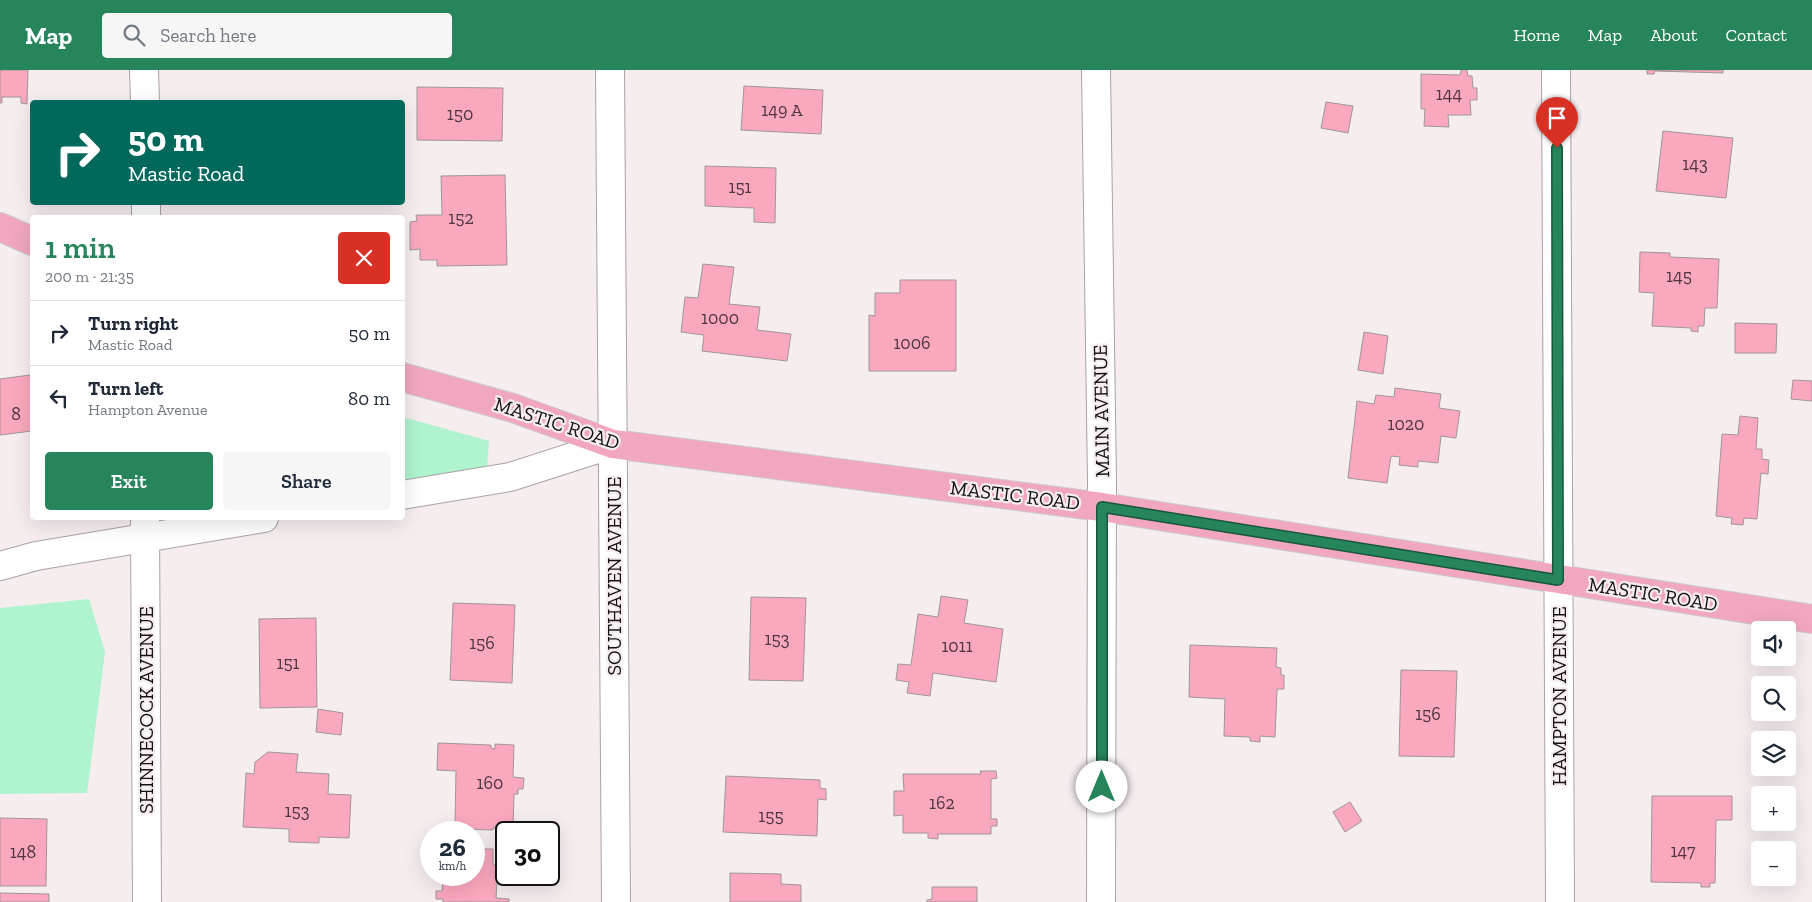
<!DOCTYPE html>
<html lang="en">
<head>
<meta charset="utf-8">
<style>
  body { margin:0; font-family:"Zilla Slab",serif; background:#f6f6f7; color:#1f2937; height:100vh; display:flex; flex-direction:column; font-size:19px; white-space:nowrap }
  * { box-sizing:border-box; margin:0 }
  p { font-size:16px; color:#747a83 }
  .icon { flex:none; width:28px; height:28px; fill:none; stroke:currentColor; stroke-width:2; stroke-linecap:round; stroke-linejoin:round }
  .map { position:relative; flex:1; overflow:hidden }
  .panel { position:absolute; left:30px; top:145px; width:375px; height:305px; display:flex; flex-direction:column; background:#fff; border-radius:5px; box-shadow:0 5px 20px #0002 }
  .panel>* { flex:none }
  .guide { position:absolute; left:30px; top:30px; width:375px; height:105px; border-radius:5px; box-shadow:0 5px 20px #0002; background:#00695c; color:#fff; overflow:hidden }
  .fabs { position:absolute; left:1751px; top:551px; display:grid; gap:10px }
  .fabs a { display:grid; place-items:center; width:45px; height:45px; border-radius:5px; background:#fff; box-shadow:0 5px 20px #0002; font-size:25px }
  .speed { position:absolute; left:420px; top:751px; display:flex; gap:10px; font-size:25px; font-weight:700; text-align:center }
  .speed>* { display:grid; place-content:center; width:65px; height:65px; border-radius:50%; background:#fff; box-shadow:0 5px 20px #0002; line-height:1 }
  .speed small { font-size:12px; font-weight:400 }
  .speed .limit { border:2px solid #111; border-radius:8px; background:#fff; color:#111 }
  .pin { position:absolute; display:grid; place-items:center; width:42px; height:42px; color:#fff; margin:-51px -21px; border-radius:50% 50% 50% 0; rotate:-45deg; box-shadow:0 0 5px #0007 }
  .pin .icon { rotate:45deg }
  .me { position:absolute; width:55px; margin:-28px; rotate:0deg; stroke-linejoin:round; filter:drop-shadow(0 0 4px #0008) }
  .turn { display:flex; align-items:center; gap:18px; height:105px; padding:0 15px; font-size:22px }
  .turn .icon { width:65px; height:65px; stroke-width:2.5 }
  .turn b { display:block; font-size:35px; line-height:42px }
  .round { display:grid; place-items:center; flex:none; width:52px; height:52px; border-radius:5px; background:#f6f6f7 }
  .overview { display:flex; align-items:center; justify-content:space-between; height:85px; padding:0 15px }
  h1 { font-size:30px; font-weight:600; line-height:38px; color:#27855c }
  .primary-button { display:flex; gap:10px; margin-top:auto; padding:10px 15px }
  .primary-button a { flex:1; height:58px; border-radius:5px; background:#27855c; color:#fff; font-size:20px; font-weight:600; line-height:58px; text-align:center }
  .primary-button a+a { background:#f6f6f7; color:#1f2937 }
  ul { padding:0; list-style:none }
  li { display:flex; align-items:center; gap:15px; height:65px; padding:0 15px; border-top:1px solid #e0e1e3 }
  li div { flex:1 }
  li b { display:block; font-size:19px }
  li em { font-style:normal }
  header { display:flex; align-items:center; gap:30px; box-sizing:border-box; height:70px; padding:0 25px; background:#27855c; color:#fff }
  header strong { font-size:24px }
  nav { display:flex; gap:28px; margin-inline-start:auto; font-size:18px }
  .search { width:350px; height:45px; background:#f6f6f7; display:flex; align-items:center; gap:12px; box-sizing:border-box; padding:0 18px; border-radius:5px; color:#747a83; font-size:19px }
  .map>svg:first-child { display:block }
</style>
</head>
<body>
<header>
<strong>Map</strong>
<div class="search"><svg class="icon" aria-label="search" viewBox="0 0 24 24"><circle cx="10" cy="10" r="6"/><path d="M15 15l6 6"/></svg>Search here</div>
<nav><a>Home</a><a>Map</a><a>About</a><a>Contact</a></nav>
</header>
<div class="map">
<svg width="1812" height="832" viewBox="0 0 1812 832">
  <rect width="100%" height="100%" fill="#f6edef"/>
  <path fill="#aff4ce" d="M403 347 489 371 487 400 403 413Z
    M89 529 105 582 87 723 0 724V538Z"/>
  <path fill="#faa8be" stroke="#9f9698" d="M0 0H28L27 34 21 33V27H2V33H0Z
    M1461 0H1467L1468 6H1472L1473 18H1477V30H1470L1471 45H1448L1449 57 1424 56 1425 39H1421V4L1460 5Z
    M1647 0H1723V3L1655 1 1654 4H1647Z
    M744 16 823 20 821 64 741 60Z
    M417 17 503 18 502 71 417 70Z
    M1326 32 1353 36 1348 63 1321 58Z
    M1663 61 1733 68 1726 128 1656 121Z
    M705 96 776 98 775 153 754 152V138L705 136Z
    M505 105 507 195 437 196V190H420V179L410 180V152L417 151 416 145H442L441 106Z
    M1640 182 1670 183V187L1719 189 1717 238H1705L1704 256H1698V262L1691 261V258L1652 256 1654 223 1639 222Z
    M703 194 734 197 729 234 760 237 757 260 791 264 787 291 702 281 704 265 681 262 685 227 698 228Z
    M900 210H956V301H869V245L875 246V223H900Z
    M1735 253 1777 254 1776 283H1735Z
    M1364 262 1388 266 1383 304 1358 300Z
    M30 305 32 326V361L0 365V309Z
    M1793 310 1812 311V331L1791 329Z
    M1395 318 1441 324 1439 338 1460 341 1456 368 1441 366 1438 393 1418 391V397L1399 395 1400 387 1391 386 1387 413 1348 408 1357 331 1374 334 1376 325 1394 327Z
    M1740 346 1758 348 1756 379H1762V389L1769 390 1768 404 1761 403 1757 449 1744 448 1743 455 1731 454 1732 448 1716 446 1722 364 1738 365Z
    M941 526 968 530 964 553 1003 559 996 612 933 603 930 626 907 623 909 612 896 610 898 594 911 595 918 544 938 547Z
    M751 527 806 528 803 611 749 610Z
    M453 533 515 535 512 613 450 610Z
    M316 548 317 637 260 638 259 549Z
    M1190 575 1277 578 1276 597 1281 598V605H1284V619H1277L1275 667 1260 666V672L1250 671V667L1224 666 1225 629 1189 627Z
    M1401 600 1457 601 1454 687 1399 686Z
    M318 639 343 643 341 665 316 662Z
    M438 673 491 675V678L495 679V674L514 675 513 707 524 708 523 719H518V724H514L513 758H493V760L462 759V755H455L456 701 437 700Z
    M268 682 298 684 296 702 329 704 328 724 351 725 349 768 319 767V773L289 772V759L243 757 246 703 254 704 255 692Z
    M980 701H996L997 708 991 709V749H997V756H991V764H938V769L928 768V763H903V745L894 746V721H904L903 704H981Z
    M726 706 820 710V718L826 719V730L818 729 817 766 723 762Z
    M1652 726H1732V750H1716L1715 813H1710V817H1701V813L1651 812Z
    M1350 732 1362 751 1345 762 1333 742Z
    M0 748 47 749 46 816H0Z
    M474 775H477V779H493V795H498L496 828 509 829V832H443V829H436V821H442L443 805H474Z
    M730 803 781 804V814L801 815V832H730Z
    M932 817H977V832H927V830L932 829Z
    M0 823 49 824V832H0Z"/>
  <g fill="none" stroke-linecap="round" stroke-linejoin="round">
    <g stroke="#aba2a4" stroke-width="30">
      <path id="minor" d="M144 0 145 32
        M610 0 616 832
        M1096 0 1102 411 1101 832
        M1556 0 1560 832
        M146 132V148
        M402 425 510 407 613 374
        M145 448 147 832
        M0 496 36 486 264 448"/>
    </g>
    <g stroke="#cbcbcb" stroke-width="30">
      <path id="major" d="M0 157 32 171
        M402 307 513 338 613 374 1102 437 1812 549"/>
    </g>
    <use href="#minor" stroke="#fff" stroke-width="28"/>
    <use href="#major" stroke="#f1a7bf" stroke-width="28"/>
  </g>
  <g fill="none" stroke-linecap="round" stroke-linejoin="round">
    <g stroke="#19563c" stroke-width="12">
      <path id="route" d="M1102 717V437L1558 510 1557 78"/>
    </g>
    <use href="#route" stroke="#27855c" stroke-width="9"/>
  </g>
  <g text-anchor="middle" dominant-baseline="central" stroke-width="4.5" stroke-linejoin="round" paint-order="stroke">
    <g font-size="18" fill="#4e373c">
      <text x="1449" y="24">144</text>
      <text x="782" y="40">149 A</text>
      <text x="460" y="44">150</text>
      <text x="1695" y="94">143</text>
      <text x="740" y="117">151</text>
      <text x="461" y="148">152</text>
      <text x="1679" y="206">145</text>
      <text x="720" y="248">1000</text>
      <text x="912" y="273">1006</text>
      <text x="16" y="344">8</text>
      <text x="1406" y="354">1020</text>
      <text x="777" y="569">153</text>
      <text x="482" y="573">156</text>
      <text x="957" y="576">1011</text>
      <text x="288" y="593">151</text>
      <text x="1428" y="644">156</text>
      <text x="490" y="713">160</text>
      <text x="942" y="733">162</text>
      <text x="297" y="741">153</text>
      <text x="771" y="746">155</text>
      <text x="1683" y="781">147</text>
      <text x="23" y="782">148</text>
    </g>
    <g font-size="20" fill="#141111" stroke="#f6edef">
      <text transform="translate(1101 341) rotate(-91)">MAIN AVENUE</text>
      <text transform="translate(557 353) rotate(18)">MASTIC ROAD</text>
      <text transform="translate(1015 425) rotate(7)">MASTIC ROAD</text>
      <text transform="translate(614 506) rotate(-90)">SOUTHAVEN AVENUE</text>
      <text transform="translate(1653 524) rotate(9)">MASTIC ROAD</text>
      <text transform="translate(1559 626) rotate(-90)">HAMPTON AVENUE</text>
      <text transform="translate(146 640) rotate(-90)">SHINNECOCK AVENUE</text>
    </g>
  </g>
</svg>
<div class="fabs">
<a><svg class="icon" aria-label="sound" viewBox="0 0 24 24"><path d="M4 9h4l5-4v14l-5-4H4zM17 9q2 3 0 6"/></svg></a>
<a><svg class="icon" aria-label="search" viewBox="0 0 24 24"><circle cx="10" cy="10" r="6"/><path d="M15 15l6 6"/></svg></a>
<a><svg class="icon" aria-label="layers" viewBox="0 0 24 24"><path d="M12 4l9 5-9 5-9-5zM3 14l9 5 9-5"/></svg></a>
<a>+</a>
<a>−</a>
</div>
<div class="speed"><div>26<small>km/h</small></div><div class="limit">30</div></div>
<div class="pin" style="left:1557px;top:78px;background:#d93025"><svg class="icon" aria-label="arrive" viewBox="0 0 24 24"><path d="M6 21V4h12l-3 4 3 4H6"/></svg></div>
<svg class="me" style="left:1102px;top:717px" viewBox="-20 -20 40 40"><circle r="19" fill="#fff"/><path d="M0-13L10 11 0 6-10 11z" fill="#27855c"/></svg>
<div class="guide">
<div class="turn"><svg class="icon" aria-label="right" viewBox="0 0 24 24"><path d="M7 20v-9h11M14 6l5 5-5 5"/></svg><div><b>50 m</b>Mastic Road</div></div>
</div>
<section class="panel">
<div class="overview"><div><h1>1 min</h1><p>200 m · 21:35</p></div><a class="round" style="background:#d93025;color:#fff"><svg class="icon" aria-label="close" viewBox="0 0 24 24"><path d="M6 6l12 12M18 6L6 18"/></svg></a></div>
<ul>
<li><svg class="icon" aria-label="right" viewBox="0 0 24 24"><path d="M7 20v-9h11M14 6l5 5-5 5"/></svg><div><b>Turn right</b><p>Mastic Road</p></div><em>50 m</em></li>
<li><svg class="icon" aria-label="left" viewBox="0 0 24 24"><path d="M17 20v-9H6M10 6l-5 5 5 5"/></svg><div><b>Turn left</b><p>Hampton Avenue</p></div><em>80 m</em></li>
</ul>
<div class="primary-button"><a>Exit</a><a>Share</a></div>
</section>
</div>
</body>
</html>
